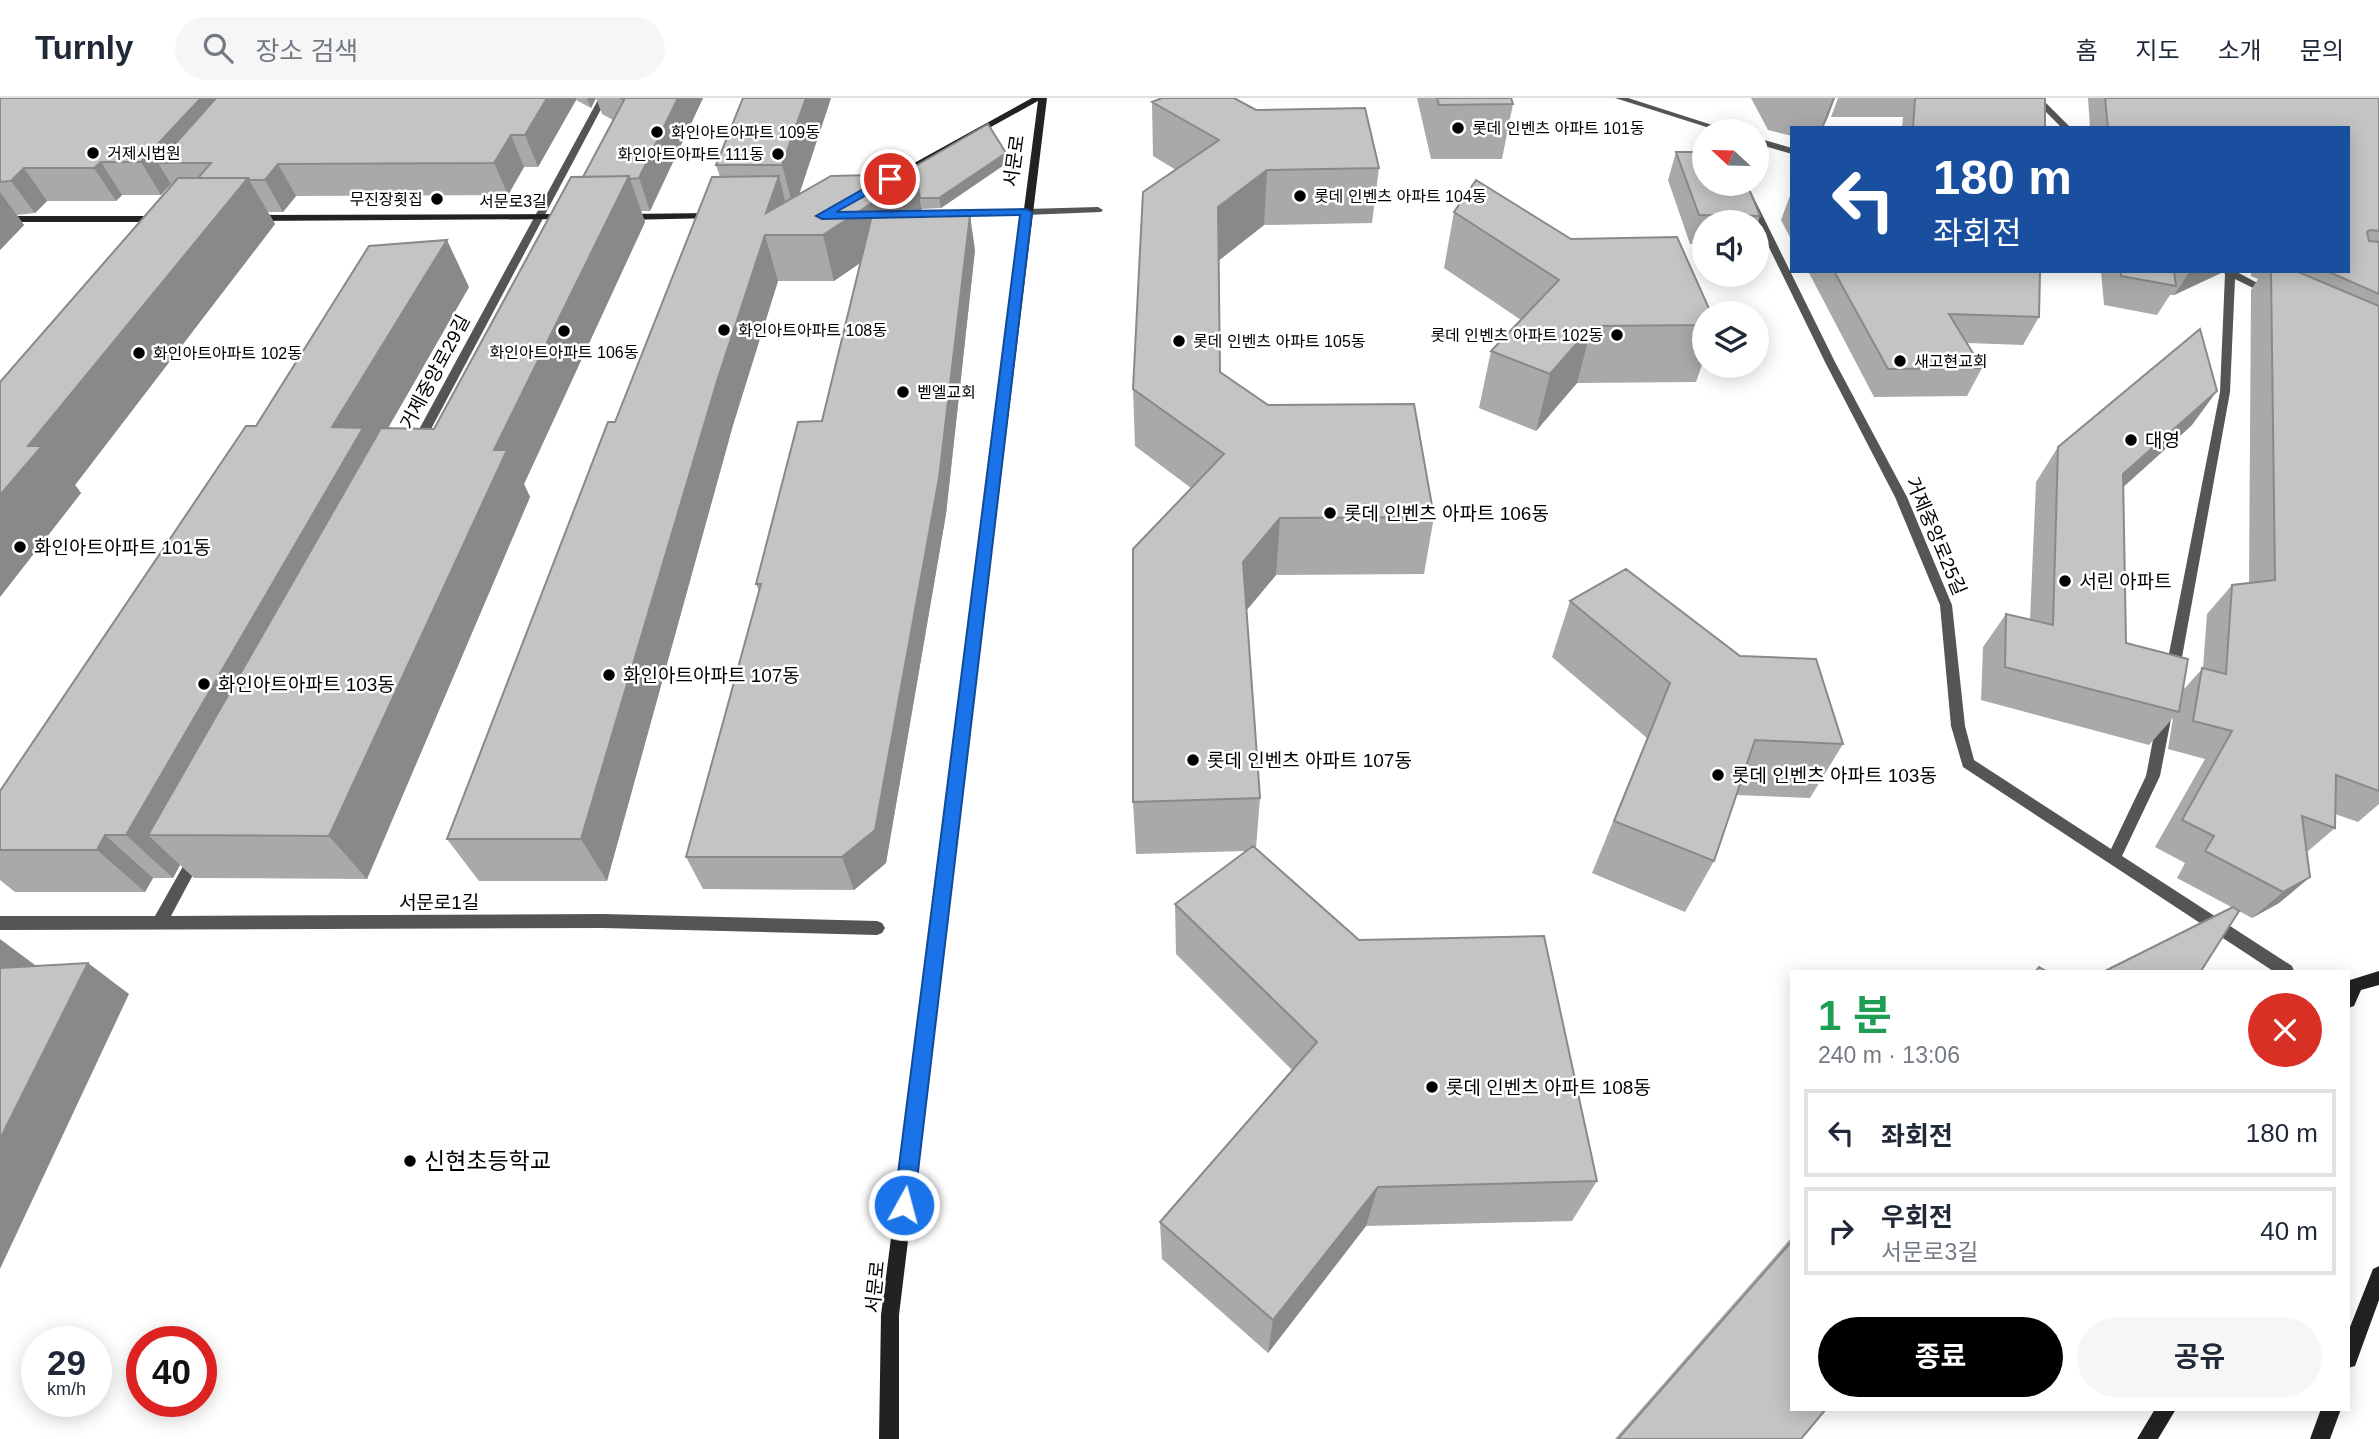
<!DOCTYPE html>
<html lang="ko">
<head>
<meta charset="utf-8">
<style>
  body { margin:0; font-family:Helvetica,"Noto Sans KR",sans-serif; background:#f6f6f7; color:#1f2937; height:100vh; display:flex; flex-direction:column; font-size:26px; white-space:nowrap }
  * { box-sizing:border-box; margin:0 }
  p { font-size:23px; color:#747a83 }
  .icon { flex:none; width:38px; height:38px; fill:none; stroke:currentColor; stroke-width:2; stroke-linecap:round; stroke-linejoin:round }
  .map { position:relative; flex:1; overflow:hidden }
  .details { position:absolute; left:1790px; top:872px; width:560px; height:441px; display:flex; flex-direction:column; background:#fff; border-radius:0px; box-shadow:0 4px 18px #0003 }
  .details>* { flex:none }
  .top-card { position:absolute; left:1790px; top:28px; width:560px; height:147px; border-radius:0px; box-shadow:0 4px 18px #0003; background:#1a4fa0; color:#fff; overflow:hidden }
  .needle { width:46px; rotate:292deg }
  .buttons { position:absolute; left:1692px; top:21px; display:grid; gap:14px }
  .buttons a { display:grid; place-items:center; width:77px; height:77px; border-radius:50%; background:#fff; box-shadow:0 4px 18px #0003; font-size:35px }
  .speed { position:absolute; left:21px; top:1228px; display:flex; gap:14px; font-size:35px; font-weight:700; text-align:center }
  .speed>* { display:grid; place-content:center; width:91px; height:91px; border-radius:50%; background:#fff; box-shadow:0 4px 18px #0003; line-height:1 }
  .speed small { font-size:18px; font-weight:400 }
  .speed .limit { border:10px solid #d22; background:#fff; color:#111 }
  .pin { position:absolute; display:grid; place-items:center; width:60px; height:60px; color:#fff; margin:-30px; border:4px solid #fff; border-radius:50%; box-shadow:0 2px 7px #0007 }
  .me { position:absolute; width:77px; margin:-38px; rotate:7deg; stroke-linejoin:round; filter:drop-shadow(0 0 5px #0008) }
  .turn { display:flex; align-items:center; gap:24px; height:147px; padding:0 28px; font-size:32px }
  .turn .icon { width:91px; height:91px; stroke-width:2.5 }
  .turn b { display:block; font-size:49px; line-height:60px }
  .round { display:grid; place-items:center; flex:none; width:74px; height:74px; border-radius:37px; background:#f6f6f7 }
  .head { display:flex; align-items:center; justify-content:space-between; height:119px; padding:0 28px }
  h1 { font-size:42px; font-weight:700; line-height:52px; color:#1e9e55 }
  .button { display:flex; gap:14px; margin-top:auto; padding:14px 28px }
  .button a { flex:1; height:80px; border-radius:42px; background:#000; color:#fff; font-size:28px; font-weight:700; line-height:80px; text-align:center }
  .button a+a { background:#f6f6f7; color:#1f2937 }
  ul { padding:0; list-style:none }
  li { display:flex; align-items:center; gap:21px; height:88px; margin:0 14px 10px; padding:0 14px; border:4px solid #e0e1e3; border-radius:0px }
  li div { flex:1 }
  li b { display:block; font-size:26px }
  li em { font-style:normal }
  header { display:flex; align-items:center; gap:42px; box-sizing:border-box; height:98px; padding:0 35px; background:#fff; border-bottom:2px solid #e0e1e3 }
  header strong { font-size:33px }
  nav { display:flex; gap:38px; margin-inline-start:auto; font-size:24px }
  .search { width:490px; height:63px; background:#f6f6f7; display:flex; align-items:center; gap:18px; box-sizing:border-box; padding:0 24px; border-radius:38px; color:#747a83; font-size:26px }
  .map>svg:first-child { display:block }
</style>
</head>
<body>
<header>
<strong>Turnly</strong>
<div class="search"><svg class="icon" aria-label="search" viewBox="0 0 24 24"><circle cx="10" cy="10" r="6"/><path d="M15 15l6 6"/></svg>장소 검색</div>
<nav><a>홈</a><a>지도</a><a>소개</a><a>문의</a></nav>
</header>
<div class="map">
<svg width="2379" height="1341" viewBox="0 0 2379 1341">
  <rect width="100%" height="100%" fill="#fff"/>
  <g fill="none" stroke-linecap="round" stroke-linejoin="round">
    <path fill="#555" fill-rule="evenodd" d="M599 0H607L422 348 416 352 412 351 410 348Z
      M1615 0H1628L1731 33H1719Z
      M2032 0H2041L2071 30H2062Z
      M1757 40 1792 50V56L1757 46Z
      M1738 86H1747L1835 264 1907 399 1952 507 1965 628 1974 662 2111 751 2146 678 2158 616 2160 612H2170L2172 616 2160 678 2122 758 2292 868 2294 873H2273L1963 669 1951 628 1940 507 1895 399 1825 264Z
      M1098 109 1103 112 1101 114 1026 117 1021 114 1026 111Z
      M2222 173H2235L2276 195 2267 197 2235 181 2230 294 2179 576 2172 581 2165 576 2220 294 2225 176Z
      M196 752 201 754 203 758 171 818 603 816 877 823 882 825 885 830 882 835 877 837 603 830 0 832V818H155L191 754Z"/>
    <path fill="#222" fill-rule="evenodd" d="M1032 0H1047L899 1217V1341H879L881 1217 1024 117 904 119 899 116 904 113 1024 111 1038 3 886 87 878 85Z
      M713 115 716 116V120L625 122 620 119 625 116Z
      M566 116 571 119 569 121 254 123 249 120 254 117Z
      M0 118H160L165 121 160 124H0Z
      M2379 873V887L2361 892 2354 908 2348 910 2350 882Z
      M2379 1168V1202L2355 1268 2348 1270V1234L2373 1171Z
      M2155 1311H2176L2158 1341H2137Z
      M2321 1311H2341L2330 1341H2310Z"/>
  </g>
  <path fill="#a9a9a9" d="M0 0H596L591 10 576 2 538 69H524L508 97 296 98 283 114H268L275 126 75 387 81 395 0 499 172 87 171 86 161 97H122L116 103H47L35 115 17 117 24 127 0 152Z
    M596 0H703L650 113H641L645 124 524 386 530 399 367 781 194 780 180 767 173 780H153L145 794H15L0 782V693L256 328 469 189 388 330 434 331 583 79 613 22 602 16Z
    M831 0 799 96 900 77 1006 55 1007 65 941 110 922 111 923 117 975 152 946 416 886 765 854 792 703 791 686 759 759 493 756 486 822 323 861 164 834 183H778L733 327 607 783H479L447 741 615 324 720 79 716 67Z
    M1417 0H1511L1513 6 1502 61H1431Z
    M1751 0H1835L1823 30H1792V38L1768 32Z
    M1838 0H2045V30H1902L1903 19H1831Z
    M2088 0H2379V706L2358 724 2335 716V730L2307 754 2310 779 2279 805 2252 820 2177 780 2185 765 2155 749 2205 661 2168 651 2173 620 2149 647 1981 602 1983 549 2006 516 2030 522 2036 384 2058 349 2192 327 2123 389 2126 545 2183 592 2203 570 2207 516 2232 487 2249 485 2251 192 2258 181 2251 178V173H2348V30H2090Z
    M1152 4 1256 12 1379 70 1372 125 1264 127 1218 163 1220 274 1434 419 1424 476 1276 477 1246 513 1260 700 1256 750 1597 1083 1572 1123 1366 1128 1268 1255 1162 1161 1160 1124 1292 972 1176 856 1175 806 1246 753 1136 756 1133 704 1191 390 1135 348 1133 291 1176 72 1153 58Z
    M1676 54 1760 118 1757 127V124H1704V146H1690L1668 82Z
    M1791 95H1792V143L1781 122Z
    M1454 114 1571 141 1704 215V261L1696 284 1577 285 1536 333 1479 310 1491 253 1521 222 1444 170Z
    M1808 173H2040L2039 219 2023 247 1967 245 1982 270 1967 298 1874 299Z
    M2101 173H2222L2221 175 2174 197H2170L2157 217 2104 207Z
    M1570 503 1843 646 1810 700 1736 697 1714 763 1685 814 1592 775 1647 640 1552 559Z
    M1792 1139V1311L1801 1341H1615Z"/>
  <path fill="#898989" d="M201 0H248L158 65 171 86 161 97 141 64Z
    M547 0H576V2L538 69 525 37Z
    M587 0H596L591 10Z
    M678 0H703L650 113 639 80Z
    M806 0H831L794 112 782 67Z
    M1833 0H1835L1828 19 1823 30H1821Z
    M511 37 524 69 508 97 494 65Z
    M1006 55 1007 65 941 110 939 100Z
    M101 64 122 97 116 103 94 70Z
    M278 66 296 98 283 114 265 82Z
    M24 70 47 103 35 115 11 83Z
    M1267 72 1264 127 1217 164 1218 109Z
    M916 76 923 122 834 183 823 137Z
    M629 78 645 124 524 386 530 399 367 781 329 738 494 352Z
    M779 78 790 124 766 115Z
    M248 80 275 126 75 387 81 395 0 499V397L28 348Z
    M0 94 24 127 0 152Z
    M970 117 975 152 946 416 886 765 854 792 842 759Z
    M765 137 778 183 733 327 607 783 581 741 718 280Z
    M447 142 469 189 376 351 148 737 180 767 173 780 126 737 332 329Z
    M2190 173H2222L2221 175 2174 197Z
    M1592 228 1577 285 1536 333 1550 276Z
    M2217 293 2192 327 2099 411 2123 376Z
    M1280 420 1276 477 1240 520 1243 464Z
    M105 737 153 780 145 794 97 752Z
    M2310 779 2279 805 2252 820 2283 794Z
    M0 841 39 870 0 888Z
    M88 865 129 896 0 1171V1041Z
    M1378 1089 1366 1128 1268 1255 1273 1222Z"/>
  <path fill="#c4c4c4" stroke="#898989" stroke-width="2" d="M0 0H201L141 64H101L94 70H24L11 83 0 84Z
    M216 0H547L525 37H511L494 65 278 66 265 82H250L248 80H198L211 65H158Z
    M621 0H678L639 80 630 81 629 78 583 79 624 2Z
    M743 0H806L782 67H716Z
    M1162 0H1234L1256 12 1365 10 1379 70 1267 72 1218 109 1220 274 1268 307 1414 306 1434 419 1280 420 1243 464 1260 700 1133 704V451L1224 356 1133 291 1143 94 1219 42 1152 4Z
    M1437 0H1511L1513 6 1439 7Z
    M1915 0H2045V30H1913Z
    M2105 0H2379V133L2370 132 2367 134 2369 143 2379 144V196L2327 173H2348V30H2108Z
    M988 26 1006 55 939 100H920L916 76 900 77Z
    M1676 54H1704V86H1747L1760 118 1699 117Z
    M916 76 823 137H765L718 280 581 741H447L608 324H615L712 79 779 78 766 115 831 78Z
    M629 78 494 352H507L329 738 148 737 381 330 434 331 571 79Z
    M178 80H248L28 348H42L0 397V284Z
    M1476 82 1571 141 1677 139 1711 215H1704V227L1592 228 1550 276 1491 253 1559 182 1454 114Z
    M872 117H970L939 380 875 732 842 759H686L761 486H756L798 324 822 323Z
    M447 142 332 329 363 330 126 737H105L97 752H0V693L246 328H256L369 148Z
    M1834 173H2040L2039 219 1949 216 1982 270 1888 271Z
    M2121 173H2174L2176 188 2121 178Z
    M2271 173H2296L2379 208V693L2336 677 2335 730 2302 718 2310 779 2283 794 2205 753 2214 738 2182 722 2232 633 2193 623 2202 570 2226 576 2232 487 2275 482Z
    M2200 231 2217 293 2123 376 2126 545 2188 561 2179 614 2005 569 2006 516 2053 527 2058 349Z
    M1626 471 1740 558 1816 561 1843 646 1755 642 1714 763 1614 723 1670 585 1570 503Z
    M1253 748 1359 842 1544 838 1597 1083 1378 1089 1273 1222 1160 1124 1317 944 1175 806Z
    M2233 809 2239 813 2201 873H2105Z
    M88 865 0 1041V870Z
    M2039 869 2046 873H2036Z
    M1792 1143V1311H1826L1801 1341H1618Z"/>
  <path fill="#1a73e8" stroke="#114b97" stroke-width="2" d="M886 78 895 81 836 114 1026 111 1032 114 914 1107 911 1114 904 1117 897 1114 894 1107 1020 117 822 121 816 118Z"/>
  <g fill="#000" stroke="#fff" stroke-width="2.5">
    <circle cx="1458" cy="30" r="7"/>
    <circle cx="657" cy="34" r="7"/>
    <circle cx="93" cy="55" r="7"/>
    <circle cx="778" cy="56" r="7"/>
    <circle cx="1300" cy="98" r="7"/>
    <circle cx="437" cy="101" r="7"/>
    <circle cx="724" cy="232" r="7"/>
    <circle cx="564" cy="233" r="7"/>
    <circle cx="1617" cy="237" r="7"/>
    <circle cx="1179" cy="243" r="7"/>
    <circle cx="139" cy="255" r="7"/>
    <circle cx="1900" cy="263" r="7"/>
    <circle cx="903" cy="294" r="7"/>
    <circle cx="2131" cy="342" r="7"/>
    <circle cx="1330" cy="415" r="7"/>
    <circle cx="20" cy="449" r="7"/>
    <circle cx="2065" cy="483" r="7"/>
    <circle cx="609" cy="577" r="7"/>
    <circle cx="204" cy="586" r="7"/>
    <circle cx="1193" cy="662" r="7"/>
    <circle cx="1718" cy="677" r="7"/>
    <circle cx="1432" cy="989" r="7"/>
    <circle cx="410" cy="1063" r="7"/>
  </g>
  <g text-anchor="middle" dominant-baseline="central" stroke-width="5" stroke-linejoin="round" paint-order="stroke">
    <g font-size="16" fill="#000" stroke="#fff" text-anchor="start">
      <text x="1472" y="30">롯데 인벤츠 아파트 101동</text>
      <text x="671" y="34">화인아트아파트 109동</text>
      <text x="107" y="55">거제시법원</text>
      <text x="764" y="56" text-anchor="end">화인아트아파트 111동</text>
      <text x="1314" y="98">롯데 인벤츠 아파트 104동</text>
      <text x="423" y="101" text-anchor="end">무진장횟집</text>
      <text x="738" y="232">화인아트아파트 108동</text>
      <text x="1603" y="237" text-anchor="end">롯데 인벤츠 아파트 102동</text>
      <text x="1193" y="243">롯데 인벤츠 아파트 105동</text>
      <text x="564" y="254" text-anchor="middle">화인아트아파트 106동</text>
      <text x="153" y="255">화인아트아파트 102동</text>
      <text x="1914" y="263">새고현교회</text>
      <text x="917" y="294">벧엘교회</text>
    </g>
    <g font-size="16" fill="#000" stroke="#fff">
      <text x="513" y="103">서문로3길</text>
    </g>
    <g font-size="19" fill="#000" stroke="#fff">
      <text transform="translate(1014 63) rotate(-82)">서문로</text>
      <text transform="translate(435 274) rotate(-62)">거제중앙로29길</text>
      <text transform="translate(1936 438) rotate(67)">거제중앙로25길</text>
      <text x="439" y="804">서문로1길</text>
      <text transform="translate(875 1189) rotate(-84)">서문로</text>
    </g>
    <g font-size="19" fill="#000" stroke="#fff" text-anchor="start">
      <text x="2145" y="342">대영</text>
      <text x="1344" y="415">롯데 인벤츠 아파트 106동</text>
      <text x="34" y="449">화인아트아파트 101동</text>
      <text x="2079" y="483">서린 아파트</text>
      <text x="623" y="577">화인아트아파트 107동</text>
      <text x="218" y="586">화인아트아파트 103동</text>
      <text x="1207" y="662">롯데 인벤츠 아파트 107동</text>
      <text x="1732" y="677">롯데 인벤츠 아파트 103동</text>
      <text x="1446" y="989">롯데 인벤츠 아파트 108동</text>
    </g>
    <g font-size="23" fill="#000" stroke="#fff" text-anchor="start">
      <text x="424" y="1063">신현초등학교</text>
    </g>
  </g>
</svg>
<div class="buttons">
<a><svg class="needle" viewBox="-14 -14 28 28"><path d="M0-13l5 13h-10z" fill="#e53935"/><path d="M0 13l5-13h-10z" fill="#747a83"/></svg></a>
<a><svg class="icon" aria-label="sound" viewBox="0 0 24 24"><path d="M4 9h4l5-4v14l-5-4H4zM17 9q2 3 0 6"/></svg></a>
<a><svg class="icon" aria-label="layers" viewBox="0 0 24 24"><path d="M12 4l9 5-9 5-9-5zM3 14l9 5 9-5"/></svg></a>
</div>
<div class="speed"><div>29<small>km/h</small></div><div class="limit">40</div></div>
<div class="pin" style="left:890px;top:81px;background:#d93025"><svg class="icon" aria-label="arrive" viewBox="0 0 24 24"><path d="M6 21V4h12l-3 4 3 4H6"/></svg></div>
<svg class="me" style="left:904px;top:1107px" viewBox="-20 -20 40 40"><circle r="17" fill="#1a73e8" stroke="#fff" stroke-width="3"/><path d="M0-11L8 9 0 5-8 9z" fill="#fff"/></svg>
<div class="top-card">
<div class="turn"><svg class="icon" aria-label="left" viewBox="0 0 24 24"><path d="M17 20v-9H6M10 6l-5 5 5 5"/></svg><div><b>180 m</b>좌회전</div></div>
</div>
<section class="details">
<div class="head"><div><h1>1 분</h1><p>240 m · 13:06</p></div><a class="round" style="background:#d93025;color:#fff"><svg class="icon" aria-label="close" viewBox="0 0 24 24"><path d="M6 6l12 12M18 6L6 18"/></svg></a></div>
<ul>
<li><svg class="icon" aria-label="left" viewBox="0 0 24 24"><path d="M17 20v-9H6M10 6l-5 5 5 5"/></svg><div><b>좌회전</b></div><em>180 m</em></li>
<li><svg class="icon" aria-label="right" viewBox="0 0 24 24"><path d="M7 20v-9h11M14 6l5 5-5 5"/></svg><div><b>우회전</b><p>서문로3길</p></div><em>40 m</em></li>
</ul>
<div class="button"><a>종료</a><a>공유</a></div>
</section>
</div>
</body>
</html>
